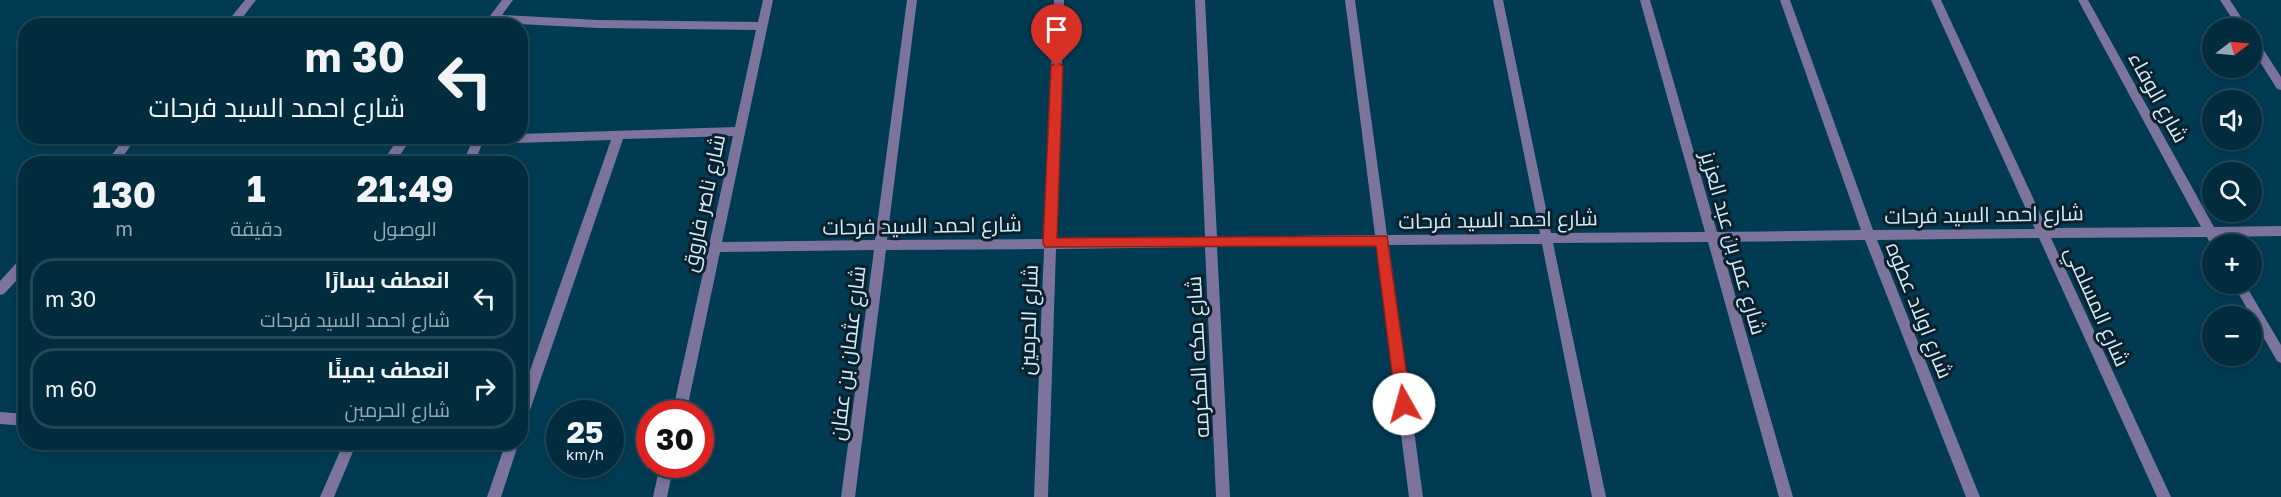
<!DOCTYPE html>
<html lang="ar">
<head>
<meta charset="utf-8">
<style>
  body { margin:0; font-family:"Golos Text",Cairo,sans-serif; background:#0e3849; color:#f1f3f6; direction:rtl; height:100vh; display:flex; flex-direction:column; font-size:22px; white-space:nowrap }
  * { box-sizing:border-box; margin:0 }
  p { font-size:20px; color:#95a7b0 }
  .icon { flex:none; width:33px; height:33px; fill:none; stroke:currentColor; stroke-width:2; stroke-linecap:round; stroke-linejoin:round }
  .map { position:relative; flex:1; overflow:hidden; direction:ltr }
  .drawer { position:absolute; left:18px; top:156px; width:510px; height:294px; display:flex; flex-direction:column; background:#002c3e; border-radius:24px; box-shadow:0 3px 9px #0003,0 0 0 2px #224858; direction:rtl }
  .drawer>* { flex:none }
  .banner { position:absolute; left:18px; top:18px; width:510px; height:126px; border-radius:24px; box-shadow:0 3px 9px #0003,0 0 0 2px #224858; direction:rtl; background:#002c3e; color:#f1f3f6; overflow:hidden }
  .needle { width:39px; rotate:74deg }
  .fabs { position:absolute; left:2202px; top:18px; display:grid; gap:12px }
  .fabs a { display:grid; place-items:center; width:60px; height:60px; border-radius:50%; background:#002c3e; box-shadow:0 3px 9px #0003,0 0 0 2px #224858; font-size:30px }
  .speed { position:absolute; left:546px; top:400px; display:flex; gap:12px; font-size:30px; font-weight:700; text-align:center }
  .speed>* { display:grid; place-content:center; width:78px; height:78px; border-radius:50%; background:#002c3e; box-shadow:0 3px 9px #0003,0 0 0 2px #224858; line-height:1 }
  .speed small { font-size:15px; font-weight:400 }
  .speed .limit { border:9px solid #d22; background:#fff; color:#111 }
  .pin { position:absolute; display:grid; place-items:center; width:51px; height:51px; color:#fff; margin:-62px -26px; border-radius:50% 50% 50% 0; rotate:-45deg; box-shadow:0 0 6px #0007 }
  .pin .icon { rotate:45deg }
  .me { position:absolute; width:66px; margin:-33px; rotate:353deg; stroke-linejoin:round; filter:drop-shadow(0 0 4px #0008) }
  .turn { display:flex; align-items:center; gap:21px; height:126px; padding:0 24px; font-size:27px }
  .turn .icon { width:78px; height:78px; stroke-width:2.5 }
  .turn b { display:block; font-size:42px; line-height:51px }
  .eta { display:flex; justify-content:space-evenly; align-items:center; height:102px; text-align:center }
  .eta b { font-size:36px; font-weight:700; line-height:42px }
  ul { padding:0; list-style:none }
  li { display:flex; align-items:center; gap:18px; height:81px; margin:0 12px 9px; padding:0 12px; border:3px solid #224858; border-radius:24px }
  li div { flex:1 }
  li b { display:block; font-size:22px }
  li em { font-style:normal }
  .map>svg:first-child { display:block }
</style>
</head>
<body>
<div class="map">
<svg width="2281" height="497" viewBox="0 0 2281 497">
  <rect width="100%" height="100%" fill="#003b53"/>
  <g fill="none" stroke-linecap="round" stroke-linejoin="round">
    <path fill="#7c749d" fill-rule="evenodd" d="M502 0H513L502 15 598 20 758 22 763 0H773L722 242 875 240 907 0H917L887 240 1044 239 1054 0H1064L1056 239 1205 237 1195 0H1205L1217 237 1375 235 1345 0H1355L1387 235 1540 234 1493 0H1503L1551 233 1705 232 1640 0H1650L1717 232 1861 230 1780 0H1790L1873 230 2035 229 1931 0H1941L2047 228 2201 227 2078 0H2088L2214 227 2281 226V236L2219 237 2223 244H2212V247L2207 237 2051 238 2171 497H2157L2039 238 1877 240 1980 497H1966L1865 240 1720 242 1793 497H1779L1708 242 1553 243 1606 497H1592L1542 244 1389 245 1423 497H1409L1377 245 1217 247 1230 497H1216L1205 247 1056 249 1048 497H1034L1044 249 886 250 855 497H841L874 250 720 252 686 414H672L733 136 623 139 527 419 525 423 520 425V399L611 140 482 144 474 164H462L471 144 406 146 394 164H382L383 161 400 136H520V134L735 127 756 30 598 28 497 23 495 26H487V20Z
      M2220 0H2230L2248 28H2238Z
      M2252 37 2256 38 2281 77V90L2277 89 2252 49Z
      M2233 284H2245L2281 345V363L2277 361Z
      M0 412 26 414V426L0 424Z
      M344 442H357L334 497H320Z
      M506 442H519L501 497H487Z
      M660 465H674L667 497H653Z"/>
    <path fill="#7c749d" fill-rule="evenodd" d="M245 0H256L236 26H224Z
      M126 136H138L117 164H105Z
      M26 256V270L4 294 0 295V281L22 257Z"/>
  </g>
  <path fill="#d93025" stroke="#8d1f18" stroke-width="1.5" d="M1057 62 1063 66 1057 238 1387 236 1411 404 1409 408 1404 410 1398 408 1396 404 1376 246 1045 247 1043 243 1051 66Z"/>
  <g text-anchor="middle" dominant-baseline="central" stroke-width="6" stroke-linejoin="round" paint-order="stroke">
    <g font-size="21" fill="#d1ebfa" stroke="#0a202a">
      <text transform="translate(2159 97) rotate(61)">شارع الوفاء</text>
      <text transform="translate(703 203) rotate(-78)">شارع ناصر فاروق</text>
      <text transform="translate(1984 214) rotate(-1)">شارع احمد السيد فرحات</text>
      <text transform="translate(1498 219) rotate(-1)">شارع احمد السيد فرحات</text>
      <text transform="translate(922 225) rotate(-1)">شارع احمد السيد فرحات</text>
      <text transform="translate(1734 243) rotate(74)">شارع عمر بن عبد العزيز</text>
      <text transform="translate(2098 306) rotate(66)">شارع المسلمي</text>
      <text transform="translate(1920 310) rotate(68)">شارع اولاد عطوه</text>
      <text transform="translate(1028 320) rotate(-88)">شارع الحرمين</text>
      <text transform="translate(847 353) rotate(-83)">شارع عثمان بن عفان</text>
      <text transform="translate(1197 357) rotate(-93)">شارع مكه المكرمه</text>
    </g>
  </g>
</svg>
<div class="fabs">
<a><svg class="needle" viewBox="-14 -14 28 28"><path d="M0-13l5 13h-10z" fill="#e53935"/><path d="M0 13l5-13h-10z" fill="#95a7b0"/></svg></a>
<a><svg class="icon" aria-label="sound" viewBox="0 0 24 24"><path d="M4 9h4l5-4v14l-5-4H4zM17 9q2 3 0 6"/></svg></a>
<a><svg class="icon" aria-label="search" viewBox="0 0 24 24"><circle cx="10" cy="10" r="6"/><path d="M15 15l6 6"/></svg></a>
<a>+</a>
<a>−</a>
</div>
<div class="speed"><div>25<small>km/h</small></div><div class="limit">30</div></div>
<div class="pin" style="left:1057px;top:66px;background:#d93025"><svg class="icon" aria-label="arrive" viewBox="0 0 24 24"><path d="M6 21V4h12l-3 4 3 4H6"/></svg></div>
<svg class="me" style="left:1404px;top:404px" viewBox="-20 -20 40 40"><circle r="19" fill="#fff"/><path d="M0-13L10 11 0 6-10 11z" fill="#d93025"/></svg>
<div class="banner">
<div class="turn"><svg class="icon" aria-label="left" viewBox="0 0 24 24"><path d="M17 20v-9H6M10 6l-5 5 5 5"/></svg><div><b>30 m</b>شارع احمد السيد فرحات</div></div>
</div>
<section class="drawer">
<div class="eta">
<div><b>21:49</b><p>الوصول</p></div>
<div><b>1</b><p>دقيقة</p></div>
<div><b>130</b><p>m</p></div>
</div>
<ul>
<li><svg class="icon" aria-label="left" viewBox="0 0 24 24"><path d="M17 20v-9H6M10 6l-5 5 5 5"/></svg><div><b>انعطف يسارًا</b><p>شارع احمد السيد فرحات</p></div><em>30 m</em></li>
<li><svg class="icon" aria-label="right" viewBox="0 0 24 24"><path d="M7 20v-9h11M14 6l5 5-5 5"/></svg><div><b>انعطف يمينًا</b><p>شارع الحرمين</p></div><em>60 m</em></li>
</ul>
</section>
</div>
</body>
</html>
